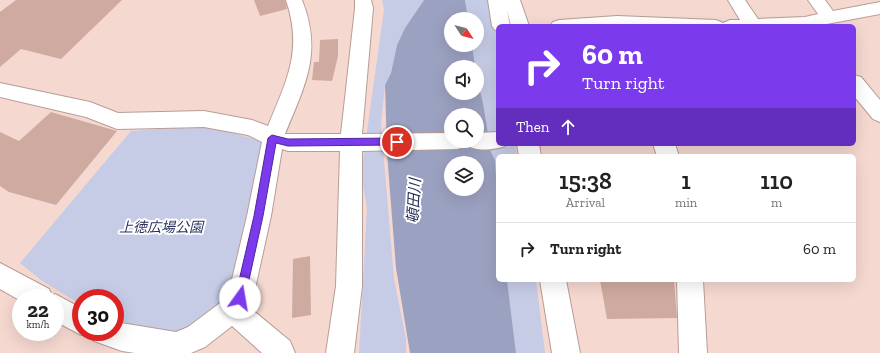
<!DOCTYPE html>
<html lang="en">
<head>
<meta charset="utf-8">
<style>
  body { margin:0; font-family:"Zilla Slab","Noto Sans JP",serif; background:#f6f6f6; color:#222; height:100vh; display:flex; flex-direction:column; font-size:15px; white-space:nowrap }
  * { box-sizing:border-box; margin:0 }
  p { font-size:13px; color:#767676 }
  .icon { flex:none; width:22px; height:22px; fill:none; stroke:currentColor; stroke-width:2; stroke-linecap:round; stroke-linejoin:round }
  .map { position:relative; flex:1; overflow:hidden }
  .drawer { position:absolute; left:496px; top:154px; width:360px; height:128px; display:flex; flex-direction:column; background:#fff; border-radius:6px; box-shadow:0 4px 16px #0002 }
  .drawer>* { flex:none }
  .banner { position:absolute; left:496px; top:24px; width:360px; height:122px; border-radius:6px; box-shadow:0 4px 16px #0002; background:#7c3aed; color:#fff; overflow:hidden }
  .needle { width:26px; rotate:126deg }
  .controls { position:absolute; left:444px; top:12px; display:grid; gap:8px }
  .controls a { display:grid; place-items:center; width:40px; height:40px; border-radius:50%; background:#fff; box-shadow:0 4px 16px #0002; font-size:20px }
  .speed { position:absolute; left:12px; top:289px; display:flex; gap:8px; font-size:20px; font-weight:700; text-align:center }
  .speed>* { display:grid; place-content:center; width:52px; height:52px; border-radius:50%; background:#fff; box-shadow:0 4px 16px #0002; line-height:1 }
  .speed small { font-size:10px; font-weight:400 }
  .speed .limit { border:6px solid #d22; background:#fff; color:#111 }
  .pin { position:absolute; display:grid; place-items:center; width:34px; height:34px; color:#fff; margin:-17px; border:2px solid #fff; border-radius:50%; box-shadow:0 1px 4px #0007 }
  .me { position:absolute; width:44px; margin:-22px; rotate:13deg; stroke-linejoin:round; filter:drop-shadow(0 0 3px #0008) }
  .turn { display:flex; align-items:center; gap:14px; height:84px; padding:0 20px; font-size:18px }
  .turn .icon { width:52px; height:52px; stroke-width:2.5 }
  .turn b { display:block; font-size:28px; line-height:34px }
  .then { display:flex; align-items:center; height:38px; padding:0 20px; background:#0003; gap:8px; font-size:15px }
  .eta { display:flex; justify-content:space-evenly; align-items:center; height:68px; text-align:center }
  .eta b { font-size:24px; font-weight:600; line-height:28px }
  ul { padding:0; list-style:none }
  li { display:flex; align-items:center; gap:12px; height:52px; padding:0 20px; border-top:1px solid #e0e0e0 }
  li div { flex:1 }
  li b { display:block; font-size:15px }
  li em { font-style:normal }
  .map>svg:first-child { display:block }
</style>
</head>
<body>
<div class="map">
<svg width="880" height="353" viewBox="0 0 880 353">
  <rect width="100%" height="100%" fill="#f5d8d0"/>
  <path fill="#c6cce6" d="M382 0H424L405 28 397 45 391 73 385 85 381 125 394 278 406 339V353H359L367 208 361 174 384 10Z
    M465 0H488L498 42V144H515L517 156H498V209L495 160 491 152 483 103 477 78V67H475L472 45H477V19H468Z
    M185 127 215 128 261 141 263 153 235 289 214 318 179 338 115 326V298H81V305L41 280 20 263 131 131Z
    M507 280H536L545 353H516Z"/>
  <path fill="#9ba1c0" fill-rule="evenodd" d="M424 0H465L468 19H451V45H472L475 67H451V93H477V78L483 103 491 152 495 160 498 209V280H507L516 353H410L396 268 387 153 385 85 391 73 397 45 405 28ZM451 115H477V141H451ZM451 163H477V189H451Z"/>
  <path fill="#ceaaa0" d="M16 0H122L61 59 21 49 0 67V12Z
    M254 0H285L287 9 260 16Z
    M338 39V56L332 81 312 80 314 62H319L320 40Z
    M51 112 117 131 56 205 9 192 0 186V132L19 141Z
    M310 256 311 315 292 318 293 259Z
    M600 280H674L677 318 607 319Z"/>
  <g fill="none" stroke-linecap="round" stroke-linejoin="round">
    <g stroke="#b89d96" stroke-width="2">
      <path id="minor" d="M286 0H302C323 53 305 85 285 134H341L355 8V0H371L373 8 362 134 451 133V141H477V133L498 132V144H506L505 146C494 150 481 151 470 147L467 142 464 147 457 149 362 151V286L354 353H326L336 286 340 151H288L282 149 271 216 253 298 249 307 290 341 295 353H262L232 326 205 347 191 353H135L122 351 94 341 90 332H115V322L176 332 188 327 220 303 229 292 247 216 262 142 248 135 204 127 117 129 86 117 0 97V83L90 102 118 113 204 111 252 120 268 126C287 80 303 50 286 0Z
        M488 0H520L529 26H511L507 10 510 26H498V31L495 30 492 26Z
        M728 0H745L758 19 805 17 818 14 808 0H825L833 11 880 2V14L816 26H550L553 22 559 20 617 16 716 20 723 23 730 20H740Z
        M854 75 861 77 880 100V122L873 119 854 96Z
        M517 144H539L541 156H519Z
        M653 144H675L679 156H657Z
        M0 263 49 289 52 296 55 294 81 308V332H89L81 335 55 321V298H21V301L0 289Z
        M540 280H566L580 353H552Z
        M677 280H703L707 353H679Z"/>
    </g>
    <use href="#minor" fill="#fff" fill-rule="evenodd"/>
  </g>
  <path fill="#7c3aed" stroke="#51269a" d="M272 135 288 139 397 138 402 142 397 145 288 146 276 143 263 216 245 298 244 302 240 303 236 302 235 298 254 216 268 138Z"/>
  <g text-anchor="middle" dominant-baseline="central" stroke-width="4" stroke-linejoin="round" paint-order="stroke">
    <g font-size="14" font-style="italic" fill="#2b315b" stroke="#fff">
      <text x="161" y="227">上徳広場公園</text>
    </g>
    <g font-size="15" font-style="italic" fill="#272c56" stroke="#fff">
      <text transform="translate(414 201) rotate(-87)">頓田川</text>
    </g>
  </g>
</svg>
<div class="controls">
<a><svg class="needle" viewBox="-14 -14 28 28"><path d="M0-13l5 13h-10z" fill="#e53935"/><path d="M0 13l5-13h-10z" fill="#767676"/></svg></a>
<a><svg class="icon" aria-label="sound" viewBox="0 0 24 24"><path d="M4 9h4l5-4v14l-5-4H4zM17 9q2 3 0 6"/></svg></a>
<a><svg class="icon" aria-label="search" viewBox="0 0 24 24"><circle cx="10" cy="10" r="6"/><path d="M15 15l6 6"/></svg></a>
<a><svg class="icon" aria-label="layers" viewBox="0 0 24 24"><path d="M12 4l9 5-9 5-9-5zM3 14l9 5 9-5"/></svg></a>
</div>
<div class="speed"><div>22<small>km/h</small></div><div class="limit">30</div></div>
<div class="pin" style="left:397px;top:142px;background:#d93025"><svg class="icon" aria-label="arrive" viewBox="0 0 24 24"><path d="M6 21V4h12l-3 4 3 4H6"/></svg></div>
<svg class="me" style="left:240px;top:298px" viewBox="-20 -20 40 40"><circle r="19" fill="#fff"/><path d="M0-13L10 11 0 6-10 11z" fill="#7c3aed"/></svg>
<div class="banner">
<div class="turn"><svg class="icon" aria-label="right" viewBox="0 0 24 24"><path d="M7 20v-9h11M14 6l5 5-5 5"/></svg><div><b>60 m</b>Turn right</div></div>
<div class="then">Then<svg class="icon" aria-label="ahead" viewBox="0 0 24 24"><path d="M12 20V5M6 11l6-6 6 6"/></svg></div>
</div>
<section class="drawer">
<div class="eta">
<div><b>15:38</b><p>Arrival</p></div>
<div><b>1</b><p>min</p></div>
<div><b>110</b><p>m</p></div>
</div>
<ul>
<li><svg class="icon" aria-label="right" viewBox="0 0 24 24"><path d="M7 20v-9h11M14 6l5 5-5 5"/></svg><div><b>Turn right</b></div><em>60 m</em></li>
</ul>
</section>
</div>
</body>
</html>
